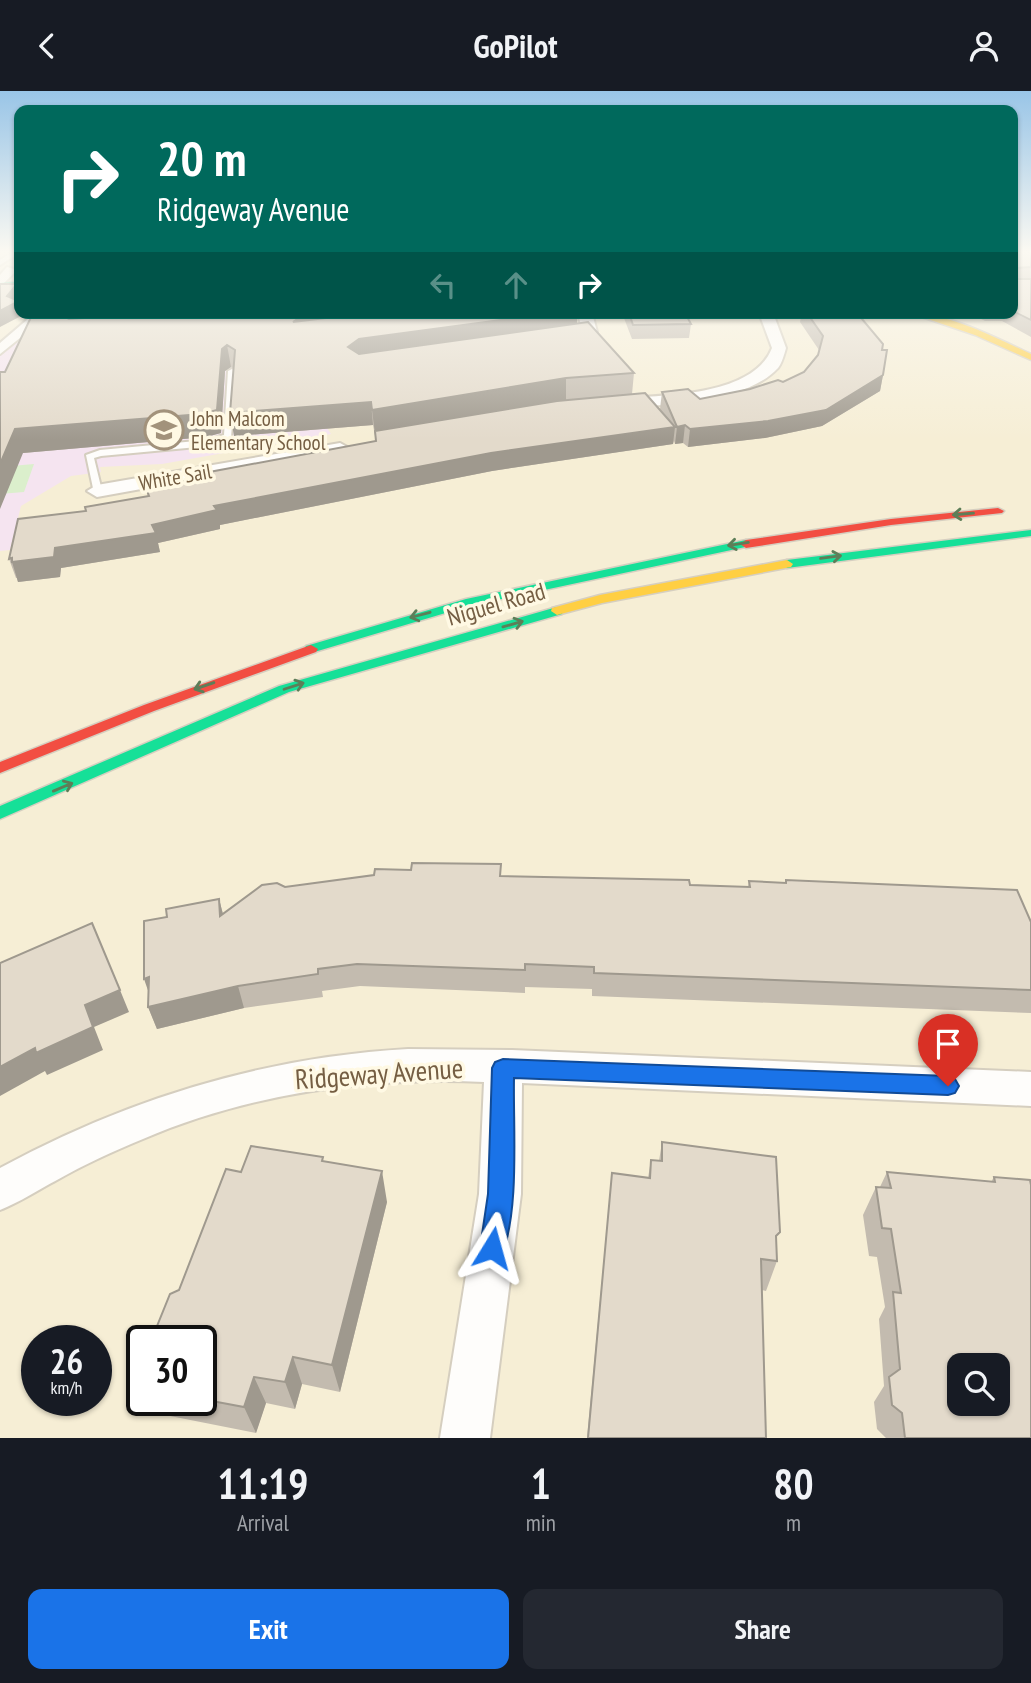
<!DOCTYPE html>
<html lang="en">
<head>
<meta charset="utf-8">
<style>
  body { margin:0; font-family:"PT Sans Narrow",sans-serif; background:#242831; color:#f1f3f6; height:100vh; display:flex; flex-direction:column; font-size:26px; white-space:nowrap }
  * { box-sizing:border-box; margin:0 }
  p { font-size:23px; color:#9ea1a6 }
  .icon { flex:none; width:38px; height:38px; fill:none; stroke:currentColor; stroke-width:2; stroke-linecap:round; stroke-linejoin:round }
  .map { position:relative; height:1347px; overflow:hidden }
  .details { display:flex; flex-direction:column; background:#171b24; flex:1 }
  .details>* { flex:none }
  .top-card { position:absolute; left:14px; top:14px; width:1004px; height:214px; border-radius:14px; box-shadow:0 2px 5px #0004; background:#00695c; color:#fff; overflow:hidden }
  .tools { position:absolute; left:947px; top:1262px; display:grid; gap:14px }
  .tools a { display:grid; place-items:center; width:63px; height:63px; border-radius:14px; background:#171b24; box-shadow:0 2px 5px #0004; font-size:35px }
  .speed { position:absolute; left:21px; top:1234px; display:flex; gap:14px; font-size:35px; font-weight:700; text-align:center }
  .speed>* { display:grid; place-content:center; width:91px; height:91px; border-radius:50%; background:#171b24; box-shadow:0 2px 5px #0004; line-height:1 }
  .speed small { font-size:18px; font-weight:400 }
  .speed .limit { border:4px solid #111; border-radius:10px; background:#fff; color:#111 }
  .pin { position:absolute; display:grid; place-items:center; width:60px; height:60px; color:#fff; margin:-72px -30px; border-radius:50% 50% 50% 0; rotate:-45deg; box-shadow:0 0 7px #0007 }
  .pin .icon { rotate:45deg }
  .me { position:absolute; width:77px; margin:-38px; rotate:8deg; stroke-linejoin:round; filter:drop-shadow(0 0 5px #0008) }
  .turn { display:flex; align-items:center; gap:24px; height:147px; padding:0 28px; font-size:32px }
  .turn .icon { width:91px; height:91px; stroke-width:2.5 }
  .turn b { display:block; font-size:49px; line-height:60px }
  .lanes { display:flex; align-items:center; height:66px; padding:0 28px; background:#0003; justify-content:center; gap:35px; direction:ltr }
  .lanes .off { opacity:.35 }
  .eta { display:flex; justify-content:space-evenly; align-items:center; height:119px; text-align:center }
  .eta b { font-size:42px; font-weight:700; line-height:49px }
  .action { display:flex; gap:14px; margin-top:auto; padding:14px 28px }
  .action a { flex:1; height:80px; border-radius:14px; background:#1a73e8; color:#fff; font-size:28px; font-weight:700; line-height:80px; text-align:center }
  .action a+a { background:#242831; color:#f1f3f6 }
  header { display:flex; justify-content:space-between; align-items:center; height:91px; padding:0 28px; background:#171b24; font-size:32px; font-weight:700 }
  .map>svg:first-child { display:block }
</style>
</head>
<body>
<header><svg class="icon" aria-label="back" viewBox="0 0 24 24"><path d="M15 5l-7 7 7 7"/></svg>GoPilot<svg class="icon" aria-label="person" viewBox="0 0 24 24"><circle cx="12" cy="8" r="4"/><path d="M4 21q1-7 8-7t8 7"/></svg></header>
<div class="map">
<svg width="1031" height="1347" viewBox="0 0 1031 1347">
  <rect width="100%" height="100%" fill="#f6f2e3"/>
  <path fill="#f6eed5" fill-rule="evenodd" d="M0 160H19V222H1013L1031 160V1347H0ZM37 1250H96V1309H37ZM142 1250H201V1309H142ZM959 1274H998V1312H959Z"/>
  <path fill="#f5e4f0" d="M52 222H253L331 343 162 373 100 376 101 381 71 385 21 415 10 459 0 460V265Z"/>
  <path fill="#dbefcc" d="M34 373 24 401 0 403V376Z"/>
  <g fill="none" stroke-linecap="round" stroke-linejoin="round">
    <g stroke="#d5cebf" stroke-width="4">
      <path id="lane" d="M15 160H19V162L0 174V169Z
        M81 222H88L74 235 78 240H74L67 235Z
        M232 278 236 280 231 347 208 355 101 365 94 367 102 400 94 402 86 364 100 359 207 349 224 344 228 280Z"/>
    </g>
    <g stroke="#d5cebf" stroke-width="4">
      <path id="street" d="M7 176 17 179 0 196V184Z
        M35 222H51L0 263V252Z
        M578 222H592L597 241 570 251H560V245L582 239Z
        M759 222H773L786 257C784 264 782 272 778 277 745 313 661 314 615 317L607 312 615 307C660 305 753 306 772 257Z
        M340 352 349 357 346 361 97 406 87 400 97 394Z
        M408 958 512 959 1031 981V1015L522 992 521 1103 490 1347H440L479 1103 484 991C369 986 250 1002 143 1048 114 1060 85 1073 57 1089 38 1099 20 1111 0 1119V1077C127 1008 264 966 408 958Z"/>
    </g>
    <g stroke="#d6cfc0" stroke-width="3">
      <path id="fast" d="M19 191V195L0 196V192Z
        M1031 439V445L787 477 781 473 787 469Z
        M746 449 752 453 750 455 469 515 311 562 304 558 306 555 466 508Z
        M557 516 563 520 562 523 289 601 0 728V715L279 595Z"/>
    </g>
    <g stroke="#d6cfc0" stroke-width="3">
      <path id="slow" d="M910 222C949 222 996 247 1031 263V269L975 244Z
        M787 469 793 473 791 476 602 512 557 524 551 520 552 517 600 504Z"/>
    </g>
    <g stroke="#d6cfc0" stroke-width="3">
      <path id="jam" d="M998 417 1004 420 1002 422 891 434 746 457 740 453 746 449 891 428Z
        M311 554 318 558 316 561 154 620 0 682V671L144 614Z"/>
    </g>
    <use href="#lane" fill="#fefdfb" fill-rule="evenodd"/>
    <use href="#street" fill="#fefdfb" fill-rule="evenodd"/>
    <use href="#fast" fill="#16e098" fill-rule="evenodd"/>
    <use href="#slow" fill="#ffcf43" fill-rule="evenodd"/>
    <use href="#jam" fill="#f24e42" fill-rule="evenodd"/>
  </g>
  <path fill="#c3bbaf" d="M1013 160H1031V246L1002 230H985L970 222H1013Z
    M164 222H317V228L577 232 634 282 632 303 662 321 660 318 662 301 700 308 750 298 783 291 804 281 818 264 819 259 800 231 802 222H857L882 259 883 284 880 300 822 335 765 347 688 356 683 352 675 353 674 350 673 353 492 380 220 434V438L158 452 160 461 61 477 60 486 18 491 17 487H16L9 468 86 420 148 405 146 397 205 386 204 382 376 350 373 334 234 345 233 277 231 276 225 280 221 342 206 346 23 362 5 281 69 228Z
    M622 222H685L691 233 689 247 632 248Z
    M501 773V785L748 796 749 790 785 792 786 789 1031 830V922L592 905V898L525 896V902L360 895 322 900 323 906 244 917 157 938 148 916 167 826 219 808 223 823 285 796 411 779Z
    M662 1051 776 1152 777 1170 766 1200 762 1199 766 1347H587L612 1082 648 1087 651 1069 659 1070Z
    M325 1070 387 1111 340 1301 302 1293 295 1318 266 1312 256 1342 150 1321 142 1309H201V1250L179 1199 241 1081Z
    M887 1081 991 1091 994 1086 1030 1089 1031 1347H886L877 1338 874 1311 884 1295 879 1228 885 1216 877 1166 869 1165 863 1124 876 1096H880Z
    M142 1273V1309L133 1295Z"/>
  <path fill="#9f998e" d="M17 193 19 199V208L16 212 19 210V222H23V224L0 236V220L7 205Z
    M306 222H317L318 235 293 231Z
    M554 222H577V239L361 269 348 256 359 248Z
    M227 254 231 276 225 280 221 342 206 346 23 362 0 418V373L15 338 222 258Z
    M883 284 880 300 822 335 765 347 688 356 690 338Z
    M566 287V309L375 343 372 319Z
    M371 311 373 334 234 345 230 322Z
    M685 334 683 352 675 353 677 336Z
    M675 336 673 353 492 380 220 434V438L158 452 160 461 61 477 60 486 18 491 12 471 55 457 152 434 214 415 491 362Z
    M219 808 225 831 220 825Z
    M149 886 152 911 144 888Z
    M238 895 244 917 157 938 148 916Z
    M120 899 129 921 94 936 103 959 47 984 45 980 0 1005V976L85 914Z
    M382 1080 387 1111 340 1301 332 1274Z
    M293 1266 302 1293 295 1318 285 1291Z
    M254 1286 266 1312 256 1342 244 1316Z"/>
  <path fill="#e3dacb" stroke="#9f998e" stroke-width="2" fill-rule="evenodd" d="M1013 160H1031V176L1015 177V188H1031V229L1013 220Z
    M0 193H17L7 205 19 210 0 220Z
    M33 222H57L69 228 164 222H306L293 231 367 222H554L359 248 348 256 359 263 588 231 634 282 566 287 372 319 371 311 230 322 235 259 227 254 222 258 217 319 202 323 15 338 0 373V281H5Z
    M629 222H685L691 233 633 234Z
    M807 222H857L883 253 882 259H887L883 284 826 319 768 330 690 338 685 334 677 336 662 301 688 298 700 308 750 298 778 289 783 291 804 281 818 264 823 245Z
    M645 302 675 336 491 362 214 415 217 419 152 434 156 442 55 457 54 466 12 471V467L9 468 18 428 86 420 85 416 149 405 146 397 207 386 204 382 376 350 375 340 557 310Z
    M412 772 501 773 500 785 689 789 690 794 750 796 749 790 786 792V789L1017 799 1031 831V899L594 882V876L525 873V879L357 873 318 878V883L238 895 148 916 149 886 144 888V830L167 826 166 818 219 808 220 825 262 794 277 792 285 796 374 784 375 778 411 779Z
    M92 832 120 899 85 914 93 936 36 962 35 957 0 976V872Z
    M662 1051 776 1066 780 1141 776 1145 777 1170 761 1168 766 1347H588L612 1082 650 1087 651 1069 662 1070Z
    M251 1055 323 1066 322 1070 382 1080 332 1274 293 1266 285 1291 254 1286 244 1316 201 1308V1250H151L170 1203 179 1199 226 1078 241 1081Z
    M887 1081 995 1091 994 1086 1030 1089 1031 1094V1347H905L902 1322 892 1314 889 1286 900 1278 893 1201 901 1202 891 1138 882 1137 876 1096 891 1097ZM959 1274H998V1312H959Z
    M142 1273V1296L133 1295Z"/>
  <defs><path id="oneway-shaft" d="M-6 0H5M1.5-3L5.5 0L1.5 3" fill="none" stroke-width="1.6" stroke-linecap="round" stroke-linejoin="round" transform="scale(1.75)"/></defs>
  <g stroke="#5d7e58">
    <use href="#oneway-shaft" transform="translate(963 423) rotate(175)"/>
    <use href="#oneway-shaft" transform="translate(738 453) rotate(171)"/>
    <use href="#oneway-shaft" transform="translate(831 466) rotate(-8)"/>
    <use href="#oneway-shaft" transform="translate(420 524) rotate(165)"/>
    <use href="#oneway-shaft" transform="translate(513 533) rotate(-16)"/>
    <use href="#oneway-shaft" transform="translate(204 595) rotate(161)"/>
    <use href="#oneway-shaft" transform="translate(294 595) rotate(-18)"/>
    <use href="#oneway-shaft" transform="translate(63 696) rotate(-23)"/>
  </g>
  <linearGradient id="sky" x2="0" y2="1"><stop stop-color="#99c5e7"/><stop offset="0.46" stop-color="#fbf9f2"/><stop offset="1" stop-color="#fbf9f2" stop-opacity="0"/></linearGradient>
  <rect width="1031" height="349" fill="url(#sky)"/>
  <path fill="#1a73e8" stroke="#114b97" stroke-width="2" d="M503 968 948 985 955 988 959 995 955 1002 948 1004 514 987C513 1037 520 1121 501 1166L492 1170 484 1166 480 1157 488 1103 492 977 495 971Z"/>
  <defs>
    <g id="school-ring" transform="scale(2.0125)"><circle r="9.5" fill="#fff9e4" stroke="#a2927b" stroke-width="1.5"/><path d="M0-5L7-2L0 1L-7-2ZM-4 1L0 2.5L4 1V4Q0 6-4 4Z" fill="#a2927b"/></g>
  </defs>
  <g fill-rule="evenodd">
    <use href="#school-ring" x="164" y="339"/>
  </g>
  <g text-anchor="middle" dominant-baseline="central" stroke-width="7" stroke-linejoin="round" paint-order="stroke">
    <g font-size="21" fill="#755e43" stroke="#fff9e4" text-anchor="start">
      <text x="191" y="327">John Malcom<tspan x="191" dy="24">Elementary School</tspan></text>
    </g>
    <g font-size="21" fill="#755e43" stroke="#fff9e4">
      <text transform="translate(175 386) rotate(-10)">White Sail</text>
    </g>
    <g font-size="24" fill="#755e43" stroke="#fff9e4">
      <text transform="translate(496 513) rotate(-16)">Niguel Road</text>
    </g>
    <g font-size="28" fill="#755e43" stroke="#fff9e4">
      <text transform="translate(379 982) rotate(-4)">Ridgeway Avenue</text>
    </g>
  </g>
</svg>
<div class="tools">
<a><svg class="icon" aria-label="search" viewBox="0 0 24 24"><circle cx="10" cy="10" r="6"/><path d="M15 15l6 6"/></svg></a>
</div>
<div class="speed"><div>26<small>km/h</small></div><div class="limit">30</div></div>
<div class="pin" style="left:948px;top:995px;background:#d93025"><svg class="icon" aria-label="arrive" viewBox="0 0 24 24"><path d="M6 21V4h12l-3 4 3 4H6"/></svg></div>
<svg class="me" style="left:492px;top:1157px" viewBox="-20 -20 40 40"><path d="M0-17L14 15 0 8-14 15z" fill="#1a73e8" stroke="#fff" stroke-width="4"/></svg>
<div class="top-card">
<div class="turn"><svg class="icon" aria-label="right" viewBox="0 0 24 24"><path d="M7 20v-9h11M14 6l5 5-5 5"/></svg><div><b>20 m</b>Ridgeway Avenue</div></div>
<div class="lanes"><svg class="icon off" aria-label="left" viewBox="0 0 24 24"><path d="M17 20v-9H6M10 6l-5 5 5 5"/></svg><svg class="icon off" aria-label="ahead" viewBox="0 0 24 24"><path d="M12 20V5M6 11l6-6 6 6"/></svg><svg class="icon" aria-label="right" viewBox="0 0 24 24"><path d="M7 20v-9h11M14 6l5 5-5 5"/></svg></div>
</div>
</div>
<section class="details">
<div class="eta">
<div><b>11:19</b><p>Arrival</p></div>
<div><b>1</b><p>min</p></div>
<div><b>80</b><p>m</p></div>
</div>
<div class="action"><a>Exit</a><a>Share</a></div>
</section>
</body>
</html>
